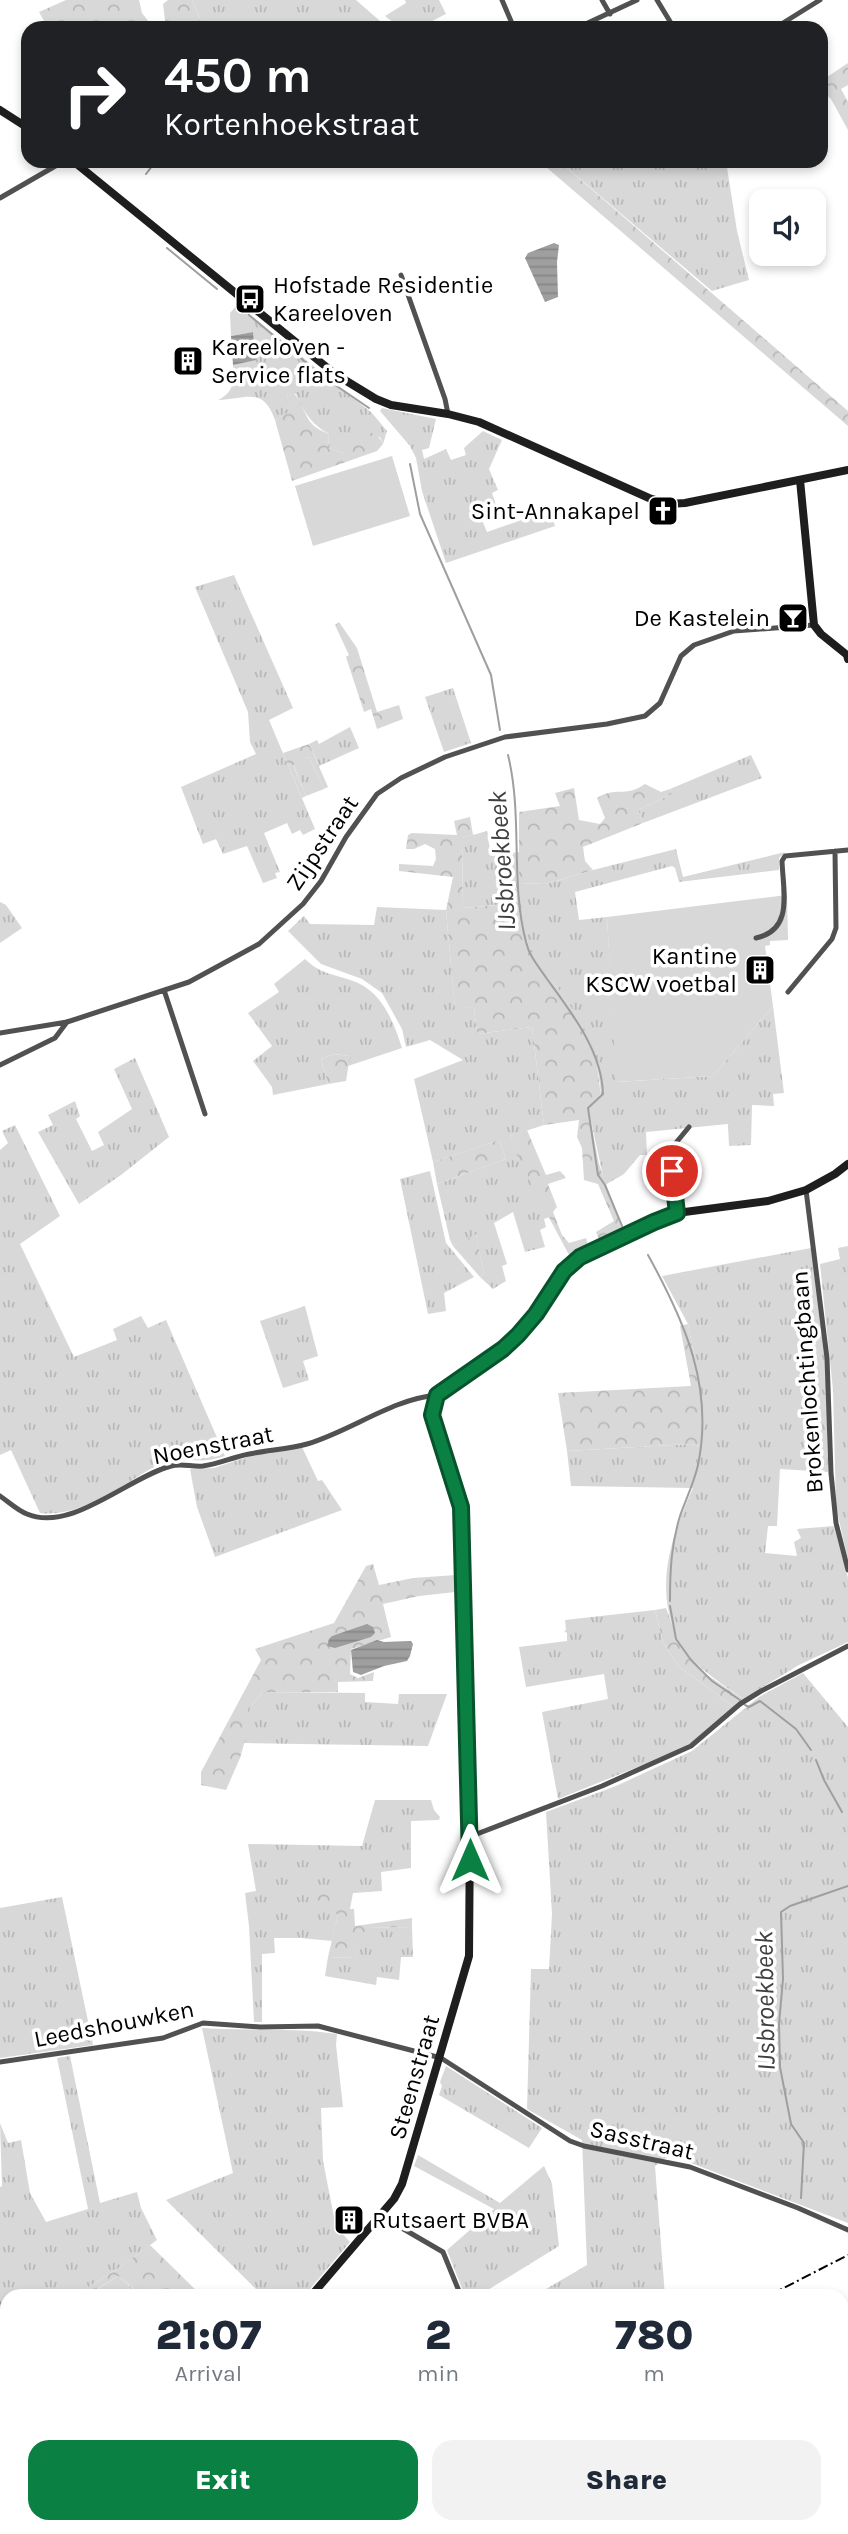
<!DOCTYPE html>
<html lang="en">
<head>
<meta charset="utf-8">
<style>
  body { margin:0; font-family:Karla,sans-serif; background:#f2f2f3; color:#1f2937; height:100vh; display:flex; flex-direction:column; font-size:26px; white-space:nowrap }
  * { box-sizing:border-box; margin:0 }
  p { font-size:23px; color:#747a83 }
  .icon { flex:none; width:38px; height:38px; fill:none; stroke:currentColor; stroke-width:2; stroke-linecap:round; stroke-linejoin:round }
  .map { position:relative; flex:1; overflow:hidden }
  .sheet { position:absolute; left:0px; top:2289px; width:849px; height:245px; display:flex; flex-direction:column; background:#fff; border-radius:21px 21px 0 0; box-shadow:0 4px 10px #0003 }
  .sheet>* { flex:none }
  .banner { position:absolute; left:21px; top:21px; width:807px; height:147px; border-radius:21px; box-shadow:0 4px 10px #0003; background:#202124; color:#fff; overflow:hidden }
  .buttons { position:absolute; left:749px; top:189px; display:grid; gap:14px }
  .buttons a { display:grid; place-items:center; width:77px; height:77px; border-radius:14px; background:#fff; box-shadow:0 4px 10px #0003; font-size:35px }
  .pin { position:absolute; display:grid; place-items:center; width:60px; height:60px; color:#fff; margin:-30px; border:4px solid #fff; border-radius:50%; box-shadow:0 2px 7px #0007 }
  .me { position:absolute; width:77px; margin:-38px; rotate:0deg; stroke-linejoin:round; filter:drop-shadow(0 0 5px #0008) }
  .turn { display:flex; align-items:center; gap:24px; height:147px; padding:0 28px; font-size:32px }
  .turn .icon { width:91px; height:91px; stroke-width:2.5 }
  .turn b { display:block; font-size:49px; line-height:60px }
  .eta { display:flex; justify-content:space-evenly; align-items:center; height:119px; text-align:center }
  .eta b { font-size:42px; font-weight:800; line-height:49px }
  .button { display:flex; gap:14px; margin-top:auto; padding:14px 28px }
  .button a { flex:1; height:80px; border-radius:21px; background:#0b8043; color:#fff; font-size:28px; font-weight:800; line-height:80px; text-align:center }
  .button a+a { background:#f2f2f3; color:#1f2937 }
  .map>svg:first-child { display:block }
</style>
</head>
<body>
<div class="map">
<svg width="848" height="2534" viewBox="0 0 848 2534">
  <defs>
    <pattern id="grass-tufts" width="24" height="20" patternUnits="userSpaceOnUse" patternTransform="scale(1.75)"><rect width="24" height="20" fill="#d8d8d8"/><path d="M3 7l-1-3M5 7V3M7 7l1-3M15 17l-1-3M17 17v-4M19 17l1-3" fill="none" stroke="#b8b8b8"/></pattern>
    <pattern id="forest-crowns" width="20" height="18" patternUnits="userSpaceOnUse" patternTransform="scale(1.75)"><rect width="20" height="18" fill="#d8d8d8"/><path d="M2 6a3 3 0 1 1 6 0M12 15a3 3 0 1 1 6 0" fill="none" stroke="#b8b8b8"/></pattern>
    <pattern id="water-rules" width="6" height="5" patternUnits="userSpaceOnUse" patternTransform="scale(1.75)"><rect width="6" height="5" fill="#9f9f9f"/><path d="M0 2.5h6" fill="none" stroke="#878787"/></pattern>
  </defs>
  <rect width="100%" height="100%" fill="#fff"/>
  <path fill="url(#grass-tufts)" d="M192 0H356L388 28H204Z
    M405 0H439L446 14C419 27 411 37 385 16L406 3Z
    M559 161H726L737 231 749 280 712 291Z
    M237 305 372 413 387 431 383 444 380 437 344 453 328 448 329 434C311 424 304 412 296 394L287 395 291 411 275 420C263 386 246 399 218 400 234 393 234 381 233 365L256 359 253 332 231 336 230 313Z
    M382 408 436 419 429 448 422 450 424 459 446 449 451 460 466 455 464 448 483 431 502 440 489 469 498 490 492 493 496 505 478 511 487 532 550 510 555 526 446 563 422 491 416 458 410 446 380 411Z
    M234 575 293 708 269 720 315 829 303 835 300 830 292 834 287 823 264 833 280 872 275 873 277 878 263 883 247 846 223 854 216 839 203 844 181 787 256 754 250 742 248 712 195 587Z
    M453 688 471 743 444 752 425 697Z
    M350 727 359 748 319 766 309 744 317 740 319 744Z
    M751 755 762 778 643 823 638 810 672 794 670 789Z
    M309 757 324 789 306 796 293 764Z
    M487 831 491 856 519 852V883L546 884 593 870 676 849 683 877 785 852 779 858V870L679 882 675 868 672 866 575 892 579 920 607 917 617 1082 713 1076 773 1006 784 1093 773 1094 774 1106 752 1105 751 1145 729 1146 728 1124 646 1132 647 1155H640L624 1174 605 1185 588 1107 601 1096C598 1046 582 1022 554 983 544 970 532 956 527 941 523 930 523 915 521 903L463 908 462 838Z
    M0 902 6 905 22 928 0 943Z
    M377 907 446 910 455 1008 474 1007 477 1034 532 1027 544 1125 510 1136 521 1163 550 1217 544 1219 546 1227 540 1230 545 1247 525 1252 513 1212 494 1223 507 1264 502 1266 506 1281 493 1289 480 1277 484 1274 476 1235 453 1246 450 1240 437 1184 506 1159 499 1140 433 1162 414 1079 463 1060 430 1040 406 1047 402 1029 382 993 362 979 321 964 288 931 304 916 310 924 374 925Z
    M305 959C321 974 330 973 350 980 381 989 393 1020 402 1048L348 1066 350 1056 333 1054 321 1059 328 1084 273 1095 272 1087 253 1061 272 1046 248 1013 279 992 274 984Z
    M135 1058 169 1137 121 1175 79 1204 38 1132 53 1125 48 1115 75 1101 80 1116 76 1119 92 1151 104 1145 98 1132 132 1109 114 1069Z
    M15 1125 60 1216 20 1244 74 1357 117 1340 113 1329 141 1316 148 1328 166 1320 225 1456C205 1464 185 1457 165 1463 153 1466 142 1474 131 1481 104 1497 72 1517 40 1513L11 1450 0 1455V1150L8 1143 2 1131Z
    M430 1171 446 1243 474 1277 444 1293 446 1311 428 1314 400 1179Z
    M848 1246V1561L836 1506 833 1390 820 1264 840 1259 838 1248Z
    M811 1248 826 1359 828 1472 780 1469 777 1526H768L765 1553 797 1556 794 1542 801 1538 797 1529 834 1526 848 1578V1642L799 1665 743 1699C721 1683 698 1669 681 1647 677 1642 676 1634 673 1627 656 1580 673 1532 693 1488L571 1486 567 1451 690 1444 702 1446 701 1391 688 1324 662 1276Z
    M305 1306 318 1356 303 1361 309 1380 283 1388 260 1321Z
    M302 1447 318 1481 322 1480 342 1510 215 1557 197 1507 190 1469 214 1468 253 1455Z
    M655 1610 663 1642 678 1666 734 1707 695 1741 660 1758 558 1799 542 1712 608 1699 604 1674 526 1687 519 1647 567 1641V1633L564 1631 566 1630 565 1620Z
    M803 1673 848 1727V2223L670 2155 655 2166 665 2296H534L587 2265 582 2140 527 2109 531 1969H549L552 1914 546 1812 616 1786 692 1751 759 1697Z
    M263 1692 365 1693V1702L398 1704 399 1694H447L428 1746 244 1743 250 1707Z
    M375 1800H431L434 1810 440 1817 439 1820 411 1821V1868L381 1872 382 1891 340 1894H312L338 1914 332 1941 300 1938H274L275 1953 262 1954V2022H254L249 1926 245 1893 256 1891 248 1844 362 1846Z
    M62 1897 93 2045 0 2058V1908Z
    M412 1927 413 1957H401L399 1980 377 1977 376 1985 325 1976 328 1957 355 1958 365 1928Z
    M202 2028C247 2031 292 2027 337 2034L336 2045 343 2107 321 2108 323 2161 336 2227 350 2242 304 2296H263L166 2200 233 2173Z
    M70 2056 100 2203 137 2192 141 2208 157 2240 119 2268 74 2296H7V2391L0 2393V2187L2 2186 0 2123 8 2143 21 2140 30 2193 46 2222 88 2209 57 2058Z
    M446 2066 542 2128 529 2148 439 2095 442 2086 440 2082Z
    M418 2155 500 2203 544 2166 552 2184 559 2246 478 2296H465L447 2250 494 2209 414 2166Z
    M118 2276 141 2295 152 2287 163 2296H103L96 2290Z
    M848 2514V2534H742L749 2527H842V2515Z
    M106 2527H300L287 2534H112Z"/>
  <path fill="url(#forest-crowns)" d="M66 0H139L142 13 149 22C136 33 67 28 48 28L39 12Z
    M168 0H192L204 28H166L163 4Z
    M848 63V85L841 89 848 102V130L831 99 821 90V65L827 77Z
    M539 161H559L848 411V426Z
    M290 391C302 397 303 415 313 425 317 429 324 432 329 434L328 448 344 453 358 431C369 431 378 433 383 444L377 451 292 481 275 420 290 411 287 395Z
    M339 622 357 648 377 712 399 705 403 719 377 729 371 709 364 712 346 657 349 655 335 625Z
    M309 744 328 787 324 789 309 757 293 765 306 796 302 798 283 753Z
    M645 784 661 792 670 789 672 794 638 810 643 823 583 847 585 861 593 870 546 884 519 883V812L560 806 555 793 574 788 579 820 600 824 605 818 597 798C616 786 625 798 645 784Z
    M470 817 473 835 462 838 463 908 521 903 527 941 536 958 582 1022 596 1058 601 1096 588 1108 599 1164 622 1230 599 1239 596 1232 614 1221 598 1184 584 1180 582 1148 577 1137 579 1120 544 1125 532 1027 477 1034 474 1007 455 1009 446 910 453 877 399 871V864L433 866 436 859 435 849 425 844 414 849H406L408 835 412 833 457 835 454 821Z
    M333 1054 350 1056 346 1081 328 1084 321 1059Z
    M527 1130 546 1175 560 1171 566 1178 548 1184 557 1207 553 1212 562 1235 569 1243 586 1238 588 1245 569 1255 520 1163 510 1136Z
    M499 1140 506 1159 437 1184 433 1162Z
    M476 1234 484 1274 480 1277 453 1246Z
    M688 1324 701 1391 702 1446 690 1444 567 1451 558 1393 691 1386 680 1326Z
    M373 1564 379 1585 413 1578 456 1575 455 1592 419 1596 383 1604 391 1637 351 1649 350 1674 358 1678 374 1672 373 1681 338 1682V1692H263L250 1707 248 1730 240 1758 226 1790 201 1785V1772L261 1660 255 1649 334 1623 366 1566Z
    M666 1608 680 1645 704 1673 743 1699 734 1707 678 1666 663 1642 655 1610Z
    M312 1893H353L350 1909H354L355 1926 412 1918V1927L366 1928 355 1958 328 1957 338 1914 311 1910Z
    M150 2245 202 2296H163L152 2287 142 2295 118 2276 97 2289 103 2296H74L119 2268Z"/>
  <path fill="#d8d8d8" d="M392 456 410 516 313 546 295 486Z
    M787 895 788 940 770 941V945L765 946 773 1006 713 1076 616 1082 607 917Z"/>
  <path fill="url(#water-rules)" d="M554 243 559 245 557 262 558 297 545 302 525 258 528 253Z
    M253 332 256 360 233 365 231 336Z
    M367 1624 373 1627 375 1633 371 1637 335 1648 327 1646 329 1639 332 1636Z
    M377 1640 384 1642 411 1641 413 1644 410 1656 407 1661 384 1666 361 1675 353 1672 351 1650Z"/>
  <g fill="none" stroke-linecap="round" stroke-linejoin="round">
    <path stroke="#9f9f9f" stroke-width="2" d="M146 174 156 161
      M167 248 217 289
      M249 315 322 376 369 408
      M410 464 420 514 491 675 500 730
      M508 755C523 816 510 881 526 942 529 956 539 967 547 979 571 1012 602 1051 603 1094L588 1108 598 1175 605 1185 622 1226
      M648 1255C685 1322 714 1387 698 1465 694 1483 686 1499 680 1516 671 1545 670 1572 670 1601
      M670 1606 676 1639 691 1660 712 1681 740 1700
      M745 1705 749 1707 760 1701 796 1729 811 1750
      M816 1760 824 1780 842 1812
      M801 2198 804 2143 791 2124 780 2067 779 2024 783 1979 781 1912 790 1906 848 1886
      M0 2302 7 2312
      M254 2527 257 2534"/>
    <path stroke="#515151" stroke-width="5" d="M502 0 514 28
      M602 0 610 14
      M657 0 674 28
      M577 28 637 0
      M775 28 820 0
      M0 198 64 161
      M401 275 445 399 448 414
      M756 938C794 930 783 891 782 861L785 856 848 850
      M164 990 205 1114
      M788 992 832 939 836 928 835 851
      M0 1033 67 1022 189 982 259 944 303 904 321 881 346 837 377 794 401 778 445 757 505 737 607 724 645 716 660 703 681 656 694 645 734 631 814 625
      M0 1065 55 1038 67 1022
      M806 1190 827 1358 831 1473 836 1523 848 1570
      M677 1213 670 1150 689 1127
      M0 1496C9 1502 17 1510 27 1514 71 1533 129 1477 171 1466 181 1463 192 1467 203 1466 219 1464 233 1457 249 1454 268 1450 289 1449 307 1444 351 1431 392 1399 437 1395
      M469 1837 602 1786 691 1746 740 1704 761 1691 848 1646
      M0 2062 163 2038 203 2023 260 2027 318 2026 441 2058 570 2141 584 2146 690 2167 798 2208 848 2230
      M383 2212 400 2227 443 2252 461 2296
      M842 2486 848 2479
      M451 2527 452 2534
      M391 2534 403 2527"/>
    <path stroke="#1e1e1e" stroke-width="8" d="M0 110 28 128
      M73 161 335 374 376 399 391 405 448 414 479 422 649 498 669 504 685 503 848 470
      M800 480 814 625 821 634 847 655 848 659
      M311 2296 394 2199 402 2184 469 1956 470 1822 461 1507 432 1414 437 1395 503 1349 518 1335 536 1314 564 1271 580 1257 654 1222 677 1213 768 1201 806 1190 835 1174 848 1164
      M75 2534 78 2527"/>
    <path stroke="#000" stroke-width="2" stroke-dasharray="10 3.5 2 3.5" stroke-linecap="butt" d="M768 2296 848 2255
      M298 2534 312 2527"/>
  </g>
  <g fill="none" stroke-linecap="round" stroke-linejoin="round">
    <g stroke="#07532c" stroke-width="18">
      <path id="route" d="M470 1860 461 1507 432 1415 437 1395 503 1349 518 1335 536 1314 564 1271 580 1257 654 1222 677 1213 672 1171"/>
    </g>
    <use href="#route" stroke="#0b8043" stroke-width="12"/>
  </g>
  <defs>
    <g id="bus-square" transform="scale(1.575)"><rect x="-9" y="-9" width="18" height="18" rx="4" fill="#000" stroke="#fff"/><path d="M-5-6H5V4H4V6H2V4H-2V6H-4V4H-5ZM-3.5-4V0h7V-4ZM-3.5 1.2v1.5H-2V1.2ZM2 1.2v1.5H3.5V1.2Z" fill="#fff"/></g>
    <g id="building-square" transform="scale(1.575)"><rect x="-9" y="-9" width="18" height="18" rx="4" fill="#000" stroke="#fff"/><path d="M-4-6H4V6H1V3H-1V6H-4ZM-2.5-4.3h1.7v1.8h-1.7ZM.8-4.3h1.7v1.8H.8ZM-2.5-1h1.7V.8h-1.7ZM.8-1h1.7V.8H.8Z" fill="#fff"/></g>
    <g id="church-square" transform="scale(1.575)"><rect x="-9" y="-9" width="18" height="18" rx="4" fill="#000" stroke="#fff"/><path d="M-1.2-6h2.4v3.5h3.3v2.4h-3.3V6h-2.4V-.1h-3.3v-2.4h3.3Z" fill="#fff"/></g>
    <g id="bar-square" transform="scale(1.575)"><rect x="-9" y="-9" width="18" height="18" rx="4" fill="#000" stroke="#fff"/><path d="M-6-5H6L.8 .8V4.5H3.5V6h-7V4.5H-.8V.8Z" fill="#fff"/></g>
  </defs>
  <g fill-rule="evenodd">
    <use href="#bus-square" x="250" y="299"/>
    <use href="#building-square" x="188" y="361"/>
    <use href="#church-square" x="663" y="511"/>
    <use href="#bar-square" x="793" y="618"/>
    <use href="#building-square" x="760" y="970"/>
    <use href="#building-square" x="349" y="2220"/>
  </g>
  <g text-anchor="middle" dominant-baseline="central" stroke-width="7" stroke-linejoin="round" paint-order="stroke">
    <g font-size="24" fill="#000" stroke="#fff" text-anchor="start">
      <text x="273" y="285">Hofstade Residentie<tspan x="273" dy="28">Kareeloven</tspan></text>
      <text x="211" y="347">Kareeloven -<tspan x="211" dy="28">Service flats</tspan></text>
      <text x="640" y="511" text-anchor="end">Sint-Annakapel</text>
      <text x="770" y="618" text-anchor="end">De Kastelein</text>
      <text x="737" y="956" text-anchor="end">Kantine<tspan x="737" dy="28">KSCW voetbal</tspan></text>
      <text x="372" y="2220">Rutsaert BVBA</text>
    </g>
    <g font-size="24" fill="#000" stroke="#fff">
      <text transform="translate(322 843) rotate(-56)">Zijpstraat</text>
      <text transform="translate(807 1382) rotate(-94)">Brokenlochtingbaan</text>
      <text transform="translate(213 1445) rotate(-11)">Noenstraat</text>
      <text transform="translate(114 2024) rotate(-11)">Leedshouwken</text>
      <text transform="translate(414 2077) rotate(-74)">Steenstraat</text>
      <text transform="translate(642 2140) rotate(13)">Sasstraat</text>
    </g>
    <g font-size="26" font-style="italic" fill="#404040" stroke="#fff">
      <text transform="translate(502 861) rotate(-94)">IJsbroekbeek</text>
      <text transform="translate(765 2001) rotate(-91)">IJsbroekbeek</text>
    </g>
  </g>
</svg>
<div class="buttons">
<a><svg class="icon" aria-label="sound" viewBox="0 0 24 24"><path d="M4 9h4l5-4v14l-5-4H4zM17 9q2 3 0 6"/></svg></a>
</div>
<div class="pin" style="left:672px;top:1171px;background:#d93025"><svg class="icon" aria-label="arrive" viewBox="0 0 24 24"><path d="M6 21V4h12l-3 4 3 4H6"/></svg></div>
<svg class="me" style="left:470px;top:1860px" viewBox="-20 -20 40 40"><path d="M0-17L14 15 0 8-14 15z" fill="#0b8043" stroke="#fff" stroke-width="4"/></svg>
<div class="banner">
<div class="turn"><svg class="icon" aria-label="right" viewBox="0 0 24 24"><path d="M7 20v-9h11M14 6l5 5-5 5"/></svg><div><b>450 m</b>Kortenhoekstraat</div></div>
</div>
<section class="sheet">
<div class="eta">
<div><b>21:07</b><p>Arrival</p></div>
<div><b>2</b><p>min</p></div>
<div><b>780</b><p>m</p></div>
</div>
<div class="button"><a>Exit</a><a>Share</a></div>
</section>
</div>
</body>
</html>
